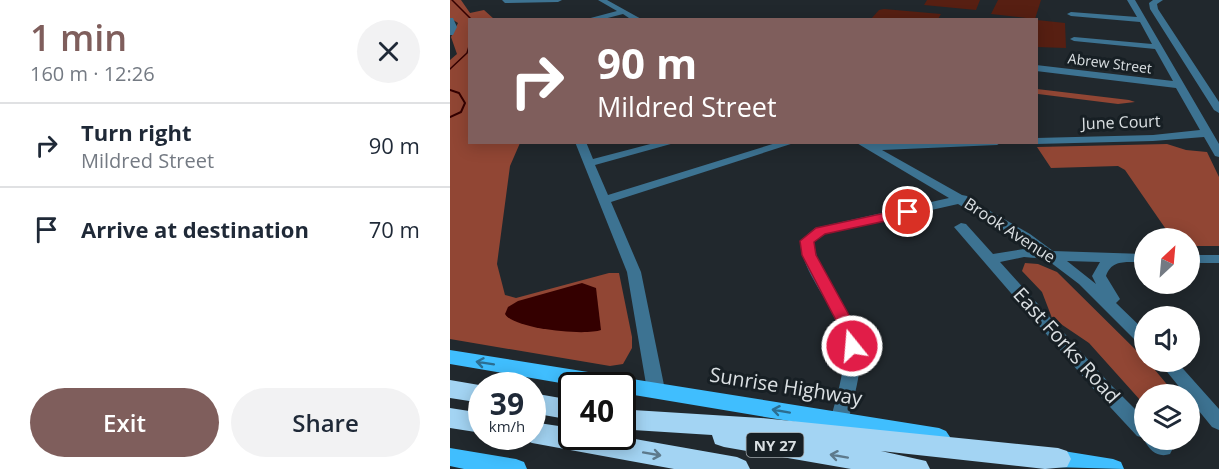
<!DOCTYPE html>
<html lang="en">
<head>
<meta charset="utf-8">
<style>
  body { margin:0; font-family:"Open Sans",sans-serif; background:#f2f2f3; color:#1f2937; height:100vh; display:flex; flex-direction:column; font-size:22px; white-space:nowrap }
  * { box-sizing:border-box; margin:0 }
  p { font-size:20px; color:#747a83 }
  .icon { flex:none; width:33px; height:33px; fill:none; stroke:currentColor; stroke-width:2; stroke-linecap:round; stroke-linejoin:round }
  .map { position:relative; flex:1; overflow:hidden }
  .side { display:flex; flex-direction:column; background:#fff; width:450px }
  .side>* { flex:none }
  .banner { position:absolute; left:18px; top:18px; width:570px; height:126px; border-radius:0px; box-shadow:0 3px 15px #0003; background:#7f5e5c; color:#fff; overflow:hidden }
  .needle { width:39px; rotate:26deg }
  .controls { position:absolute; left:684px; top:228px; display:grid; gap:12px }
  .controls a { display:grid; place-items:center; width:66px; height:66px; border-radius:50%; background:#fff; box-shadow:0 3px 15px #0003; font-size:30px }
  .speed { position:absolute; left:18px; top:372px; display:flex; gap:12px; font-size:30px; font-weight:700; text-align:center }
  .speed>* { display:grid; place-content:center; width:78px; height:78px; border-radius:50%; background:#fff; box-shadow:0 3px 15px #0003; line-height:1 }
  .speed small { font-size:15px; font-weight:400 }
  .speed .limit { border:3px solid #111; border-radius:9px; background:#fff; color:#111 }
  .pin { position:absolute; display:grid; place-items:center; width:51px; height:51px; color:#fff; margin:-26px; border:3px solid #fff; border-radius:50%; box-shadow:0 2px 6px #0007 }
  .me { position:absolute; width:66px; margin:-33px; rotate:343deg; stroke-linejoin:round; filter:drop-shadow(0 0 4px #0008) }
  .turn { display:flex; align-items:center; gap:21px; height:126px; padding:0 30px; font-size:27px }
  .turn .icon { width:78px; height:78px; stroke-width:2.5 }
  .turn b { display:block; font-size:42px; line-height:51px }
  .round { display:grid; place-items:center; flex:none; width:63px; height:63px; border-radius:32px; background:#f2f2f3 }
  .overview { display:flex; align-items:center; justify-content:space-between; height:102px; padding:0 30px }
  h1 { font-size:36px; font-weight:600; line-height:45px; color:#7f5e5c }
  .primary-button { display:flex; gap:12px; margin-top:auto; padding:12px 30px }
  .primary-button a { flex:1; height:69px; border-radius:36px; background:#7f5e5c; color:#fff; font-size:24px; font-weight:600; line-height:69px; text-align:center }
  .primary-button a+a { background:#f2f2f3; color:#1f2937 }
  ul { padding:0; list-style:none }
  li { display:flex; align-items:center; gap:18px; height:84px; padding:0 30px; border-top:2px solid #e0e1e3 }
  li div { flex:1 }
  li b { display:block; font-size:22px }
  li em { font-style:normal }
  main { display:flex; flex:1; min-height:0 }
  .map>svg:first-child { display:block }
</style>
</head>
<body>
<main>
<section class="side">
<div class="overview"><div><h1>1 min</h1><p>160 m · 12:26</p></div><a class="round"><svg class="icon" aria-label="close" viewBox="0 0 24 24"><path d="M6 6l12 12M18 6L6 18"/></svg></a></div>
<ul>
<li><svg class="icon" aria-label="right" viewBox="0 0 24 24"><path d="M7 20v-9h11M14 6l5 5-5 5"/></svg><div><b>Turn right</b><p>Mildred Street</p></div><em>90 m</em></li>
<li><svg class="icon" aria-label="arrive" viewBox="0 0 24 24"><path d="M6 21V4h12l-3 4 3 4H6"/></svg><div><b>Arrive at destination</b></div><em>70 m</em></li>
</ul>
<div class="primary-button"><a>Exit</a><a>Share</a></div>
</section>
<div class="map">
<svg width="769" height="469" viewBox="0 0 769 469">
  <rect width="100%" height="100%" fill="#21282d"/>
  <path fill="#571f12" d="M477 0H530L526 10 474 5Z
    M548 0H591L585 19 541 14Z
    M434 9 491 14 488 19H421L429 10Z
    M587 20 615 23 616 48 587 47Z"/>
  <path fill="#914634" d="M0 0H11L20 13 34 10 44 19 20 20V142L70 143 60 166 47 264 55 295 66 298 159 273H169L182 337V348L173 364 160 366 0 339V60L7 54 1 37 8 23 0 18Z
    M587 89 679 100 685 102 668 104 588 94Z
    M717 144 736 150 757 152 769 177V246H740V238H722L675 170 668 166 601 168 587 147Z
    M575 263 588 264 607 272 694 358V362L700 364 725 394H694V403L691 401 639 343 602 318 592 292 572 271Z"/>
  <path fill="#340000" d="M132 283 146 288 151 330C135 336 63 329 55 314L58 307 68 301Z"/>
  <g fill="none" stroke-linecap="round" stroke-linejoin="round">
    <path stroke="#340000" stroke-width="1.5" d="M2 0 22 20
      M0 69 17 53 20 43"/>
    <path stroke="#340000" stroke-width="2" d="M0 90 9 93 15 103 11 112 0 117"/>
    <path fill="#3d7392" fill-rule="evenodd" d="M52 0H112L108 2 55 3Z
      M148 0H157L193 20H182L173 14 150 20H133L167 11Z
      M677 0H685L769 144V157L765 156 754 137 703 141 586 144 582 142H586V138L703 135 750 130 726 88 586 71V65L723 81 705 49 624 41 620 39 624 37 702 44 690 22 621 16 617 14 621 12 687 17Z
      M703 0H713L707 4 708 9 769 102V113L764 110 700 9 699 3Z
      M0 18H3L7 27 3 35H0Z
      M125 142H136L143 159 208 142H228L145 165 158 195 329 142H347L161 202 191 272 215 390 212 395 206 397 200 395 197 390 177 272Z
      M405 142H552L547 145 432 150 512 195 517 196 519 199 580 234 603 251 694 254V262C679 263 662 258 656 276L670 299 666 303 694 330V345L688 343 629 284 596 259 574 257 550 262 660 384 694 418V438L687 436 648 394 504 227 511 223 516 224 543 254 574 249H583L508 204 375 234 364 242C366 263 378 280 389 297 419 347 412 367 398 421L396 426 389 429 382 426 380 421C395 367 403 347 373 296 363 279 352 262 350 241L365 228 499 198ZM617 261 650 262 642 276 646 284Z
      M740 255H769V263H740Z
      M709 362H727L769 409V430L762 427 740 400V394H735Z
      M694 440H717L723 448 720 454C708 458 700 451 694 440Z"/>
    <path fill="#40befe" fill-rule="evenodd" d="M0 350 489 428 496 431 500 437 496 443 489 446 172 393V386H128L0 364Z
      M0 448 66 459 74 462 77 469H14L0 466Z
      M601 449 663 459 671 462 674 469 601 467 593 465 590 458 593 451Z"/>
    <path fill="#a3d4f3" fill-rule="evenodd" d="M0 380 35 386H32V403L0 398Z
      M82 393 122 400V420L82 413Z
      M0 408 32 413V433L0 428Z
      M183 410 311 418 608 448 617 451 621 459 617 467 595 469 431 451 476 461 480 469H401L274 447 265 444 262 435 183 430 174 427V413Z
      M82 422 122 428V436H168L287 457 296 461 300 469H224L82 443 73 439 72 436H82Z"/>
  </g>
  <defs><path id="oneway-shaft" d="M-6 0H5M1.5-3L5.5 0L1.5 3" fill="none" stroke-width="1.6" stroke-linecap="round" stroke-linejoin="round" transform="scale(1.5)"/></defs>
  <g stroke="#2c6e91">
    <use href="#oneway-shaft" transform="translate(35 363) rotate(-171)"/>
    <use href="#oneway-shaft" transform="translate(331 411) rotate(-170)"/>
  </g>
  <g stroke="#5d7a8c">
    <use href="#oneway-shaft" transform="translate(202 454) rotate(10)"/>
    <use href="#oneway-shaft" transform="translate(389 456) rotate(-170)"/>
  </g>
  <path fill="#e11d48" stroke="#92132f" stroke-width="1.5" d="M458 208 464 212 463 215 375 234 364 242 366 255 405 326 411 346 408 351 402 353 396 351 389 326 352 255 350 241 366 228Z"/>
  <g text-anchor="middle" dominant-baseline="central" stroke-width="6" stroke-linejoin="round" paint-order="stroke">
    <g font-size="14" fill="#dbe0e3" stroke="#171f24">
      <text transform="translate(660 63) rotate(7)">Abrew Street</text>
    </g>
    <rect fill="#171f24" stroke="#a0a6aa" stroke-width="1.5" x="296.5" y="433" width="57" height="24" rx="4.5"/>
    <g font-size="15" font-weight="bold" fill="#dbe0e3">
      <text x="325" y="445">NY 27</text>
    </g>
    <g font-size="16" fill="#dbe0e3" stroke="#171f24">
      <text transform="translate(671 122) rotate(-2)">June Court</text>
      <text transform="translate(560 230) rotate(33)">Brook Avenue</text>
    </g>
    <g font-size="20" fill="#dbe0e3" stroke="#171f24">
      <text transform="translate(617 345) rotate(48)">East Forks Road</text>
      <text transform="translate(336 386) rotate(9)">Sunrise Highway</text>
    </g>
  </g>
</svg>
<div class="controls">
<a><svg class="needle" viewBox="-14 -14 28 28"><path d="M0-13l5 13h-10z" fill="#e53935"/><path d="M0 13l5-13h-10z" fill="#747a83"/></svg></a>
<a><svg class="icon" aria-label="sound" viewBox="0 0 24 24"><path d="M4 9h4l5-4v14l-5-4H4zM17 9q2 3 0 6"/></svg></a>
<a><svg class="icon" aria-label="layers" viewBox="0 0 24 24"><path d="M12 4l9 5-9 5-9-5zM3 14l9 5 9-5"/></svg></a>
</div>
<div class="speed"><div>39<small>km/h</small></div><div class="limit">40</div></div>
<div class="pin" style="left:458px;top:212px;background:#d93025"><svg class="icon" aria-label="arrive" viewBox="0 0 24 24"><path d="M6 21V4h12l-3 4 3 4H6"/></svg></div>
<svg class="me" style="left:402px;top:346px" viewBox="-20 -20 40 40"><circle r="17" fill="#e11d48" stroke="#fff" stroke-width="3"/><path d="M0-11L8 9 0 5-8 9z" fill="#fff"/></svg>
<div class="banner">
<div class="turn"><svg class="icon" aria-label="right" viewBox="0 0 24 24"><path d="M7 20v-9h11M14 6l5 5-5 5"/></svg><div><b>90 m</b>Mildred Street</div></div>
</div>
</div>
</main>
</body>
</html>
